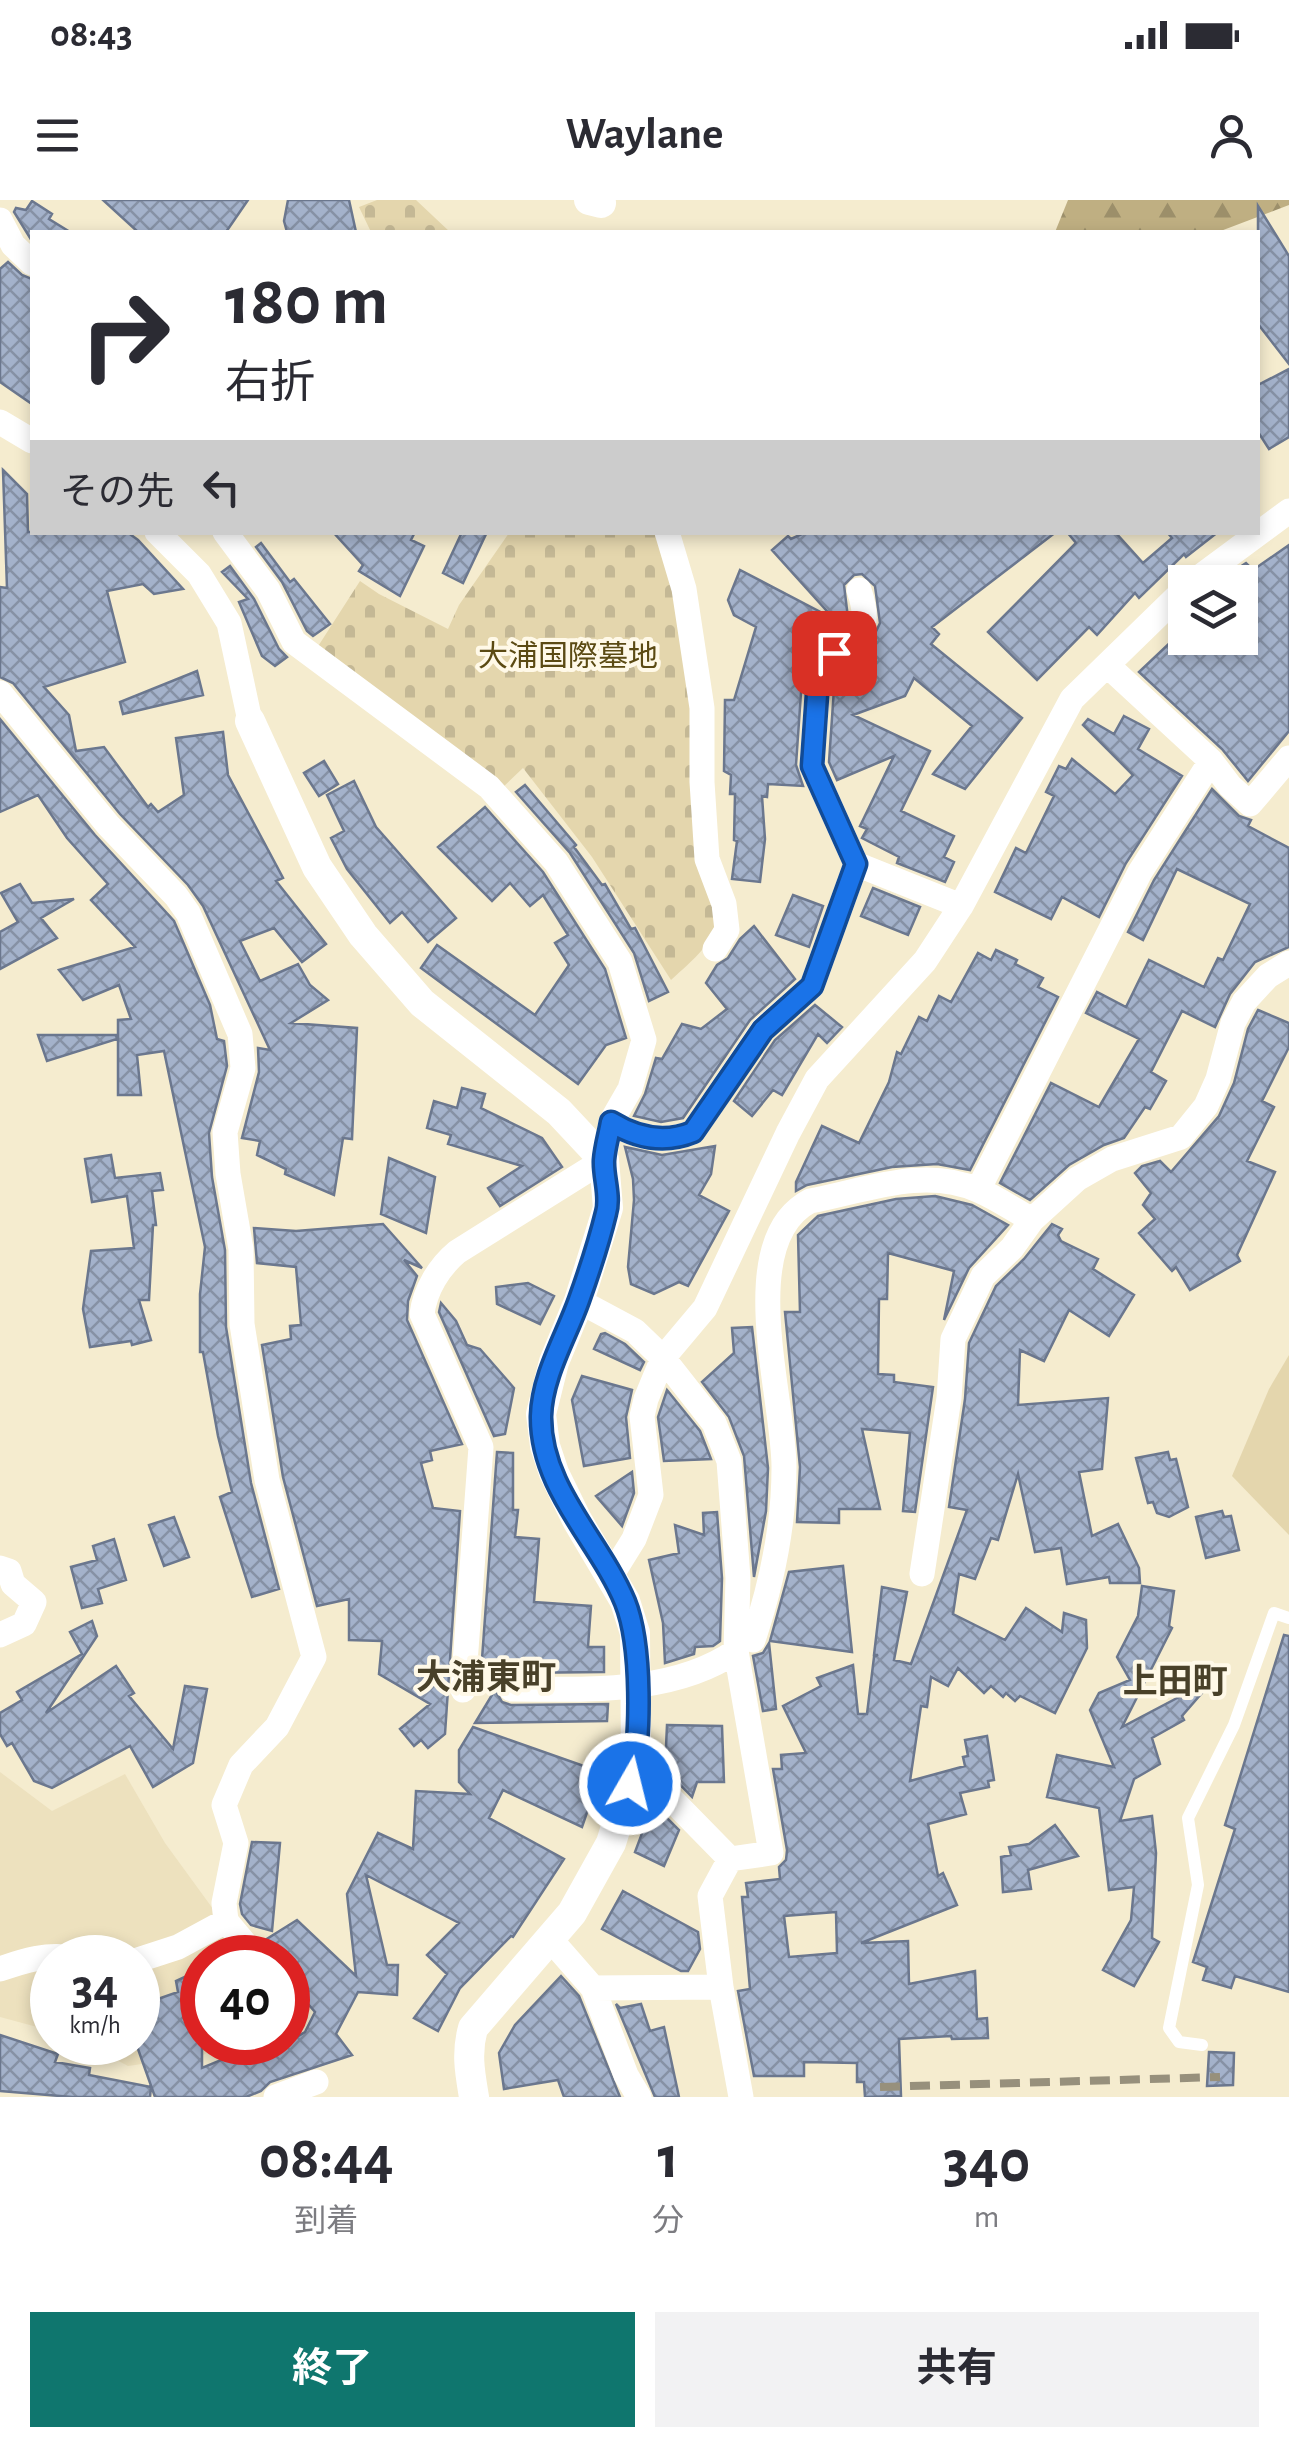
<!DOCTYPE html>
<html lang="ja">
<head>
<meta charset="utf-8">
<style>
  body { margin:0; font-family:"Alegreya Sans","Noto Sans JP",sans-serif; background:#f2f2f3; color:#2b2b33; height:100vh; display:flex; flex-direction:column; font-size:38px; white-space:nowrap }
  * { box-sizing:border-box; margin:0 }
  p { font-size:32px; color:#7c7c81 }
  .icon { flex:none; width:55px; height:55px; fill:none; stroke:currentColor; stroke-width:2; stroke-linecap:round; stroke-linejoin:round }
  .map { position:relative; height:1897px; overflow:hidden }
  .sheet { display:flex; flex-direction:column; background:#fff; flex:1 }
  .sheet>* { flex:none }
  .top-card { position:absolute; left:30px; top:30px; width:1230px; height:305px; border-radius:0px; box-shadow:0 5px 15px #0003; background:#fff; color:#2b2b33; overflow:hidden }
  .tools { position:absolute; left:1168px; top:365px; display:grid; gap:20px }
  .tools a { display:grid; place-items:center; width:90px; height:90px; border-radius:0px; background:#fff; box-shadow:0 5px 15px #0003; font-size:50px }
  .speed { position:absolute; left:30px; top:1735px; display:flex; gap:20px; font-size:50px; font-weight:700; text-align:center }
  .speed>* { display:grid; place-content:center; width:130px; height:130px; border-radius:50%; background:#fff; box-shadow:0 5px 15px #0003; line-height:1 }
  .speed small { font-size:25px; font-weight:400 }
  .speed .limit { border:15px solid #d22; background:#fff; color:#111 }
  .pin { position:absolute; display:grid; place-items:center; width:85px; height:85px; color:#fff; margin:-42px; border-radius:20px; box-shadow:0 5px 15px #0006 }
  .me { position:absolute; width:110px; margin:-55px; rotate:8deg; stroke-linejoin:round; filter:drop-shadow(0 0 8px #0008) }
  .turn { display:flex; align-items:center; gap:35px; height:210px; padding:0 30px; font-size:45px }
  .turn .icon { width:130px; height:130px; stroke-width:2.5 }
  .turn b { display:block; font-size:70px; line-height:85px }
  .then { display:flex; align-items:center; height:95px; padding:0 30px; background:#0003; gap:20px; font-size:38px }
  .eta { display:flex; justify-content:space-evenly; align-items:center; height:170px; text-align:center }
  .eta b { font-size:60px; font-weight:700; line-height:70px }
  .cta { display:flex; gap:20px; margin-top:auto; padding:20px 30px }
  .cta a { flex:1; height:115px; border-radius:0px; background:#0f766e; color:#fff; font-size:40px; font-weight:700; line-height:115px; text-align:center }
  .cta a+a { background:#f2f2f3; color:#2b2b33 }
  .status { display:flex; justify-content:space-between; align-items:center; height:70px; padding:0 50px; background:#fff; direction:ltr }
  .status svg { height:28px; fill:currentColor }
  header { display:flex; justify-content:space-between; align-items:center; height:130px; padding:0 30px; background:#fff; font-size:45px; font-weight:700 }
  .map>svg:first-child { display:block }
</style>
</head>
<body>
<div class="status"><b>08:43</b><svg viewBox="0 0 49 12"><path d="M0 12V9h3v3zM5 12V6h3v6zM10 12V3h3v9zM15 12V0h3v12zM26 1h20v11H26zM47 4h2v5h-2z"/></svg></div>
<header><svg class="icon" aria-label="menu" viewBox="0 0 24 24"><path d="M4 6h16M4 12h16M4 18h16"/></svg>Waylane<svg class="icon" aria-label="person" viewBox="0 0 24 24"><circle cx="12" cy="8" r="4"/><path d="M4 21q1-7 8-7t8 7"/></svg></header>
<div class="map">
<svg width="1289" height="1897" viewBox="0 0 1289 1897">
  <defs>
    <pattern id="forest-firs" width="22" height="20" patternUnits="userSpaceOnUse" patternTransform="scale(2.5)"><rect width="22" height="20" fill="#bfaf82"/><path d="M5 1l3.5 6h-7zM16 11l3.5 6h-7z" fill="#9c8f6a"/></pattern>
    <pattern id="cemetery-stones" width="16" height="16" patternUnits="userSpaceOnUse" patternTransform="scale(2.5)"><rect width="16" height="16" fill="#e4d6ad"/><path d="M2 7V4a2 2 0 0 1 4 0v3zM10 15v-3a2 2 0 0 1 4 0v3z" fill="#c4b895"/></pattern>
    <pattern id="building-cross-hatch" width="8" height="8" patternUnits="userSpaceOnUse" patternTransform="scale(2.5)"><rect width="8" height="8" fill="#a4b2cb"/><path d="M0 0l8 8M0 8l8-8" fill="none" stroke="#8691a5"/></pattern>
  </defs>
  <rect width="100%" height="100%" fill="#f5eccf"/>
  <path fill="#ede1be" d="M0 1572 52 1611 125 1574 165 1643 248 1757 202 1758V1842L227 1843 203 1855 128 1866 85 1843 138 1842V1758H52V1831L0 1817Z"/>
  <path fill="url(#forest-firs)" d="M1068 0H1289V5L1218 32H1055Z"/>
  <path fill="url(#cemetery-stones)" d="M377 0H416L450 32H371L359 7Z
    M509 333H659L678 385 720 712C714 744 694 759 671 780L592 657 523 568 502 588 315 451 360 381 379 394 448 429 459 405Z"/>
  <path fill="#e4d6ad" d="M1289 1155V1335L1232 1276 1269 1189Z"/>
  <path fill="url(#building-cross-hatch)" stroke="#6b778e" stroke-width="2.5" fill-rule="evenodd" d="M103 0H248L226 32H138Z
    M288 0H349L356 32H287L284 21Z
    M32 1 52 14 49 19 70 32H32V41L14 12 16 8 26 10Z
    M1258 6 1289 56V164L1258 124Z
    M8 62 22 75 32 79V204L0 182V69Z
    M1289 169V237L1269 249 1258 232V185Z
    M3 270 27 294 28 332H127L138 340 183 389 154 394 143 384 107 391 125 462 44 487 69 515 76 551 104 547 148 607 151 604 158 612 184 595 176 538 223 532 228 575 283 678 276 681 326 744 302 762 274 728 240 741 260 781 298 764 310 785 328 800 291 823 357 828 352 939 343 938 334 995 285 974 286 969 257 955 260 941 242 938 259 872 258 848 270 850 203 706 188 685 120 614 13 483 0 477V387L7 388Z
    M333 332H415L411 340 424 346 400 396 359 371 363 365Z
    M462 332H487L463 383 443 373Z
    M806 332H1056L932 427 939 434 931 444 1022 518 965 589 933 574 972 526 914 478 905 496 853 515 930 551 901 611 954 636 944 657 954 662 945 682 897 663 899 657 862 638 867 629 860 626 894 556 837 580 829 562 835 474 868 448 880 423 875 386 862 374 854 375 844 385 848 418 844 426 809 453 803 464 796 565 803 586 768 584 767 597 762 596 765 639 760 682 732 679 737 641 734 640 735 594H730L731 575 724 571 725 500H734L756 427 734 415 728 400 740 370 834 419 772 350 788 336 791 339Z
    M1067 332H1115L1143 363 1172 338 1167 332H1218L1186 357 1184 354 1139 398 1135 393 1097 435 1089 427 1037 480 988 432 1076 343Z
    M261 343 290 382 294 379 330 424 313 436 307 431 282 382 256 347Z
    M1289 345V531L1248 581 1222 549 1139 472 1175 438H1240V367L1246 363 1253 370Z
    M230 366 254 399 279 449 287 457 275 466 262 456 239 402 248 399 222 372Z
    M197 471 203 495 123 514 120 502Z
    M1124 516 1149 529 1138 549 1182 576 1126 663 1099 717 1062 697 1051 719 995 692 1016 648 1026 653 1054 596 1046 592 1059 566 1066 569 1072 559 1115 594 1133 575 1083 525 1088 519 1114 534Z
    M0 519 95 635 174 721 210 805 217 839 224 841 227 866 209 933 212 977 225 1050 226 1127 251 1283 279 1389 252 1397 220 1297 232 1292 218 1236 203 1152H200V1094L205 1047 164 851 137 855 141 895H118V820L131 819 119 785 83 800 59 770 135 747 91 700 108 684 67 638 38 595 0 612Z
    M324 561 338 584 319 596 304 573Z
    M354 581 376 627 456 718 428 742 402 712 390 723 347 669 331 638 344 631 327 595Z
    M525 585 576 645 574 647 602 685 605 684 631 729 635 728 668 792 649 801 634 753 570 653 516 592Z
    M1212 589 1239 616 1251 620 1248 626 1289 648V747L1255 762 1230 794 1215 827 1182 811 1151 872 1166 881 1150 909 1145 907 1124 938 1104 945 1069 965 1030 1000 1000 983 1051 883 1099 907 1139 839 1086 813 1097 792 1126 807 1149 760 1204 787 1218 758 1223 760 1250 704 1177 669 1143 740 1128 732 1154 680Z
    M485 607 543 672 605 769 626 838 606 845 578 884 421 768 437 745 535 815 569 765 555 743 568 735 543 695 530 706 510 683 492 701 438 647Z
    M20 684 32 703 74 699 41 718 57 738 0 769V732L18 722 1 693Z
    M873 688 920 707 908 735 861 716Z
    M793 695 823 706 809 747 776 735Z
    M754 726 795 779 750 820 683 918 661 922 634 916 645 894 656 858 662 859 682 824 701 829 727 809 706 783 717 765 728 758 740 739Z
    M996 750 1017 760 1015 764 1043 778 1038 787 1058 797 970 970 937 964 892 967 807 985 796 991V982L822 926 859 943 889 882 897 852 901 854 919 817 927 821 939 796 951 802 978 753 991 760Z
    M815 805 842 827 827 843 818 834 782 895 773 890 752 916 734 901 775 840Z
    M1258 810 1289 823V847L1262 901 1274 907 1247 961 1275 972 1237 1055 1240 1061 1190 1090 1176 1067 1172 1071 1139 1033 1155 1019 1143 1005 1151 993 1135 973 1142 966 1160 961 1171 972 1219 916 1234 883 1248 829Z
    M38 835H116L117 839 47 861Z
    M462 888 485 894 481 908 542 938 562 967 500 1006 488 988 522 966 448 944 451 935 427 928 434 901 457 908Z
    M715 946 711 974 699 995 729 1011 688 1086 679 1082 654 1094 631 1084 628 1067 634 1000 633 979 625 947 662 955Z
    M111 955 115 978 160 973 163 990 152 991 156 1025H153L149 1100H139L151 1140 132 1145 131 1141 90 1147 83 1109 91 1051 134 1048 127 996 92 1002 85 959Z
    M389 958 435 977 426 1033 381 1014Z
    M935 996 972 1005 1008 1025 969 1068 944 1120 954 1071 888 1053 887 1099H879L878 1174 894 1175V1182L933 1187 915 1312 903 1311 910 1233 862 1229 880 1309H839V1323L797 1322 800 1267 785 1112H800L798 1035 818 1016 896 999Z
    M383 1024 422 1068 404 1060 417 1076 408 1101 407 1120 462 1244 430 1251 432 1260 421 1263 433 1308 460 1311 445 1534 428 1548 421 1540 414 1546 400 1529 430 1504 379 1474 382 1441 349 1440V1399L317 1406 283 1277 262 1145 291 1139 290 1126 301 1125 296 1067 257 1063 254 1028 296 1031Z
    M1052 1024 1062 1029 1058 1035 1061 1041 1098 1059 1093 1069 1134 1095 1109 1136 1069 1110 1044 1161 1020 1150 1018 1205 1108 1198 1102 1269 1079 1272 1092 1336 1118 1324 1139 1368 1140 1383H1110L1109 1377 1067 1384 1061 1348 1035 1352 1018 1274 998 1340 991 1338 975 1379 959 1374 953 1414 1005 1440 1026 1408 1062 1432 1064 1413 1086 1420 1087 1448 1055 1513 1020 1496 1015 1501 1006 1493 1003 1497 991 1486 984 1493 958 1468 948 1486 931 1477 927 1507 921 1506 910 1581 965 1566 963 1557 968 1556 965 1540 987 1536 994 1580 988 1581 989 1587 960 1593 966 1614 928 1624 938 1676 943 1673 957 1705 861 1743 908 1741 909 1784 975 1771 977 1819 987 1818 988 1838 952 1839 951 1836 899 1839 901 1896 865 1897 864 1882H857V1863L804 1862V1876H754L738 1791 750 1789 742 1697H748L746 1683 780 1679 779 1667 786 1660 787 1650 773 1569H782L781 1555 806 1553 783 1506 821 1486 817 1478 853 1465 858 1514H867L874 1457 878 1455H874L882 1387 907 1392 894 1460 911 1464 967 1310 949 1307 965 1199 969 1143 996 1086 1024 1059ZM836 1712 837 1753 789 1757 784 1716Z
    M528 1083 554 1096 540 1124 497 1104 496 1087Z
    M441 1103 456 1121 467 1145 480 1149 514 1188 505 1234 494 1236 439 1112Z
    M752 1127 768 1268 766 1311 754 1377 744 1256 729 1217 702 1182 734 1153 732 1128Z
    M605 1133 625 1144 644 1162 640 1170 594 1149 601 1134Z
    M582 1176 632 1190 626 1217 630 1258 584 1266 572 1200Z
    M667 1190 700 1231 711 1259 664 1261 658 1217Z
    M497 1252 513 1253V1310H518L515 1337 539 1339 534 1402 591 1406 588 1447H604V1472L511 1473 501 1476 481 1473Z
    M1168 1252 1170 1260 1176 1259 1188 1307 1169 1317 1157 1313 1153 1302 1148 1303 1136 1258Z
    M632 1272 634 1293 622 1326 596 1296Z
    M1222 1311 1224 1317 1231 1316 1239 1350 1206 1358 1196 1317Z
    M717 1312 722 1378 720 1441 713 1446 695 1447 694 1454 665 1463 663 1423 649 1360 679 1353 675 1325 704 1335 703 1313Z
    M174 1317 189 1357 164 1366 149 1325Z
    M114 1339 126 1380 98 1389 102 1403 82 1408 71 1367 97 1360 93 1346Z
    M843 1366 852 1452 770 1441 789 1372Z
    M1142 1386 1174 1391 1169 1426 1172 1428 1122 1527 1215 1478 1182 1516 1184 1520 1152 1538 1160 1564 1134 1579 1120 1621 1152 1616 1156 1653 1152 1738 1159 1742 1134 1786 1103 1770 1131 1720 1134 1687 1109 1690 1099 1608 1047 1597 1057 1555 1114 1567 1090 1510 1099 1493 1130 1480 1117 1457 1138 1416Z
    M92 1421 97 1436 46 1513 116 1466 134 1493 129 1496 173 1549 185 1486 207 1489 193 1563 153 1587 130 1546 52 1588 34 1581 12 1543 7 1546 0 1534V1513L22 1500 17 1492 82 1454 70 1432Z
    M1284 1435 1289 1436V1792L1235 1776 1231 1788 1203 1780 1207 1767 1193 1762 1235 1629 1225 1625Z
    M769 1443 776 1509 763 1511 753 1456 763 1453Z
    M495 1490 502 1502 511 1505 608 1504 607 1521 475 1523Z
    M667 1525 722 1526 724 1582H697L692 1597 661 1565 666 1547Z
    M473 1527 601 1572 582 1627 503 1590 489 1618 564 1659 513 1737 511 1736 460 1788 438 1831 414 1818 447 1774 427 1755 459 1723 366 1675 387 1765H398L397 1795 358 1792 336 1834 352 1855 270 1882 261 1891 246 1897H155L138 1849V1806L178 1792 176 1781 202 1769V1868L265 1842H288L305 1832 315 1812 288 1781V1758H277L262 1746V1742L297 1720 356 1776 347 1694 378 1633 413 1649 416 1591 470 1594 459 1582V1550Z
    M653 1604 679 1630 664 1666 635 1652Z
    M1055 1625 1078 1656 1028 1670 1031 1689 1003 1692 1001 1657 1011 1655 1009 1647 1029 1644Z
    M252 1642 280 1643 272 1731 251 1725 242 1714 240 1704Z
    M623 1691 698 1732 700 1749 688 1771H681L602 1729Z
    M561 1776 579 1796 620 1897H564L558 1880 504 1889 499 1853 515 1825Z
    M616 1804 620 1808 641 1804 650 1831 664 1827 679 1897H655Z
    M0 1835 58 1854 55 1862 90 1868 89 1875 151 1887 150 1897H72L0 1891Z
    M1209 1852 1234 1853 1233 1885 1207 1886Z"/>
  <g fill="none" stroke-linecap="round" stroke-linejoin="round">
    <path stroke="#fff" stroke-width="12" d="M1202 1845 1179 1842 1169 1828 1198 1685 1188 1618 1234 1525 1274 1413 1289 1418"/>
    <path stroke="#fff" stroke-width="25" d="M0 20 13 45 32 63
      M0 222 32 241
      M157 332 199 374 229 423 250 521
      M225 332 268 390 294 442 489 587 556 662 620 762 644 840 630 889 611 922 604 960 457 1052C439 1067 425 1090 422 1114L481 1247 463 1490
      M667 332 684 389 702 508V582L707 659 724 704 727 730 715 749
      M1193 382 1289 311
      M859 390C876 440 850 439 819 466L812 566 856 664 961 706
      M1107 465 1211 561 1230 586 1250 604 1289 558
      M0 493 108 625 176 696 188 713 240 834 243 868 225 932 228 974 241 1049 242 1124 267 1280 314 1457 277 1527 241 1565 224 1605 236 1643 224 1703 226 1721 246 1745
      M611 922C637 938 664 944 693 932L763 829 812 786 856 664
      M978 990 1140 672 1211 561
      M579 1101 635 1131 663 1158 705 1108 788 933 817 879 925 761 961 706 1072 499 1185 389
      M0 1368 9 1371 13 1384 34 1402 24 1424 0 1435
      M922 1374 949 1198 953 1139 983 1076 1012 1048 1032 1020 1077 979 1112 959 1181 937 1206 906 1218 879 1233 823 1244 802 1268 776 1289 763
      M611 1376 634 1339 651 1295 642 1216 646 1199 663 1158 714 1223 729 1261 738 1378 736 1451 771 1653 730 1659
      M753 1440C771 1386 784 1327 784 1268 785 1201 733 1041 810 1001 864 991 924 966 978 990 997 998 1014 1010 1032 1020
      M511 1489C584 1489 673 1495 736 1451
      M636 1563 730 1659 710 1696 721 1787 741 1897
      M551 1740 593 1788 626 1875 639 1897
      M138 1760 178 1747 226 1721
      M0 1769C23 1761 48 1753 72 1758
      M593 1788 721 1787
      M276 1897 316 1882"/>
    <path stroke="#fff" stroke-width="30" d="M589 0 601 3
      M250 521 317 667 363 735 422 803 559 912 604 960 608 1008 579 1101 554 1162 541 1214 545 1246 554 1273 577 1320 625 1401 635 1433 636 1563 611 1643 572 1713 473 1828C466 1853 470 1873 474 1897"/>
    <path stroke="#97907c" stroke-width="8" stroke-dasharray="20 10" stroke-linecap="butt" d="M880 1887 1220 1877"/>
  </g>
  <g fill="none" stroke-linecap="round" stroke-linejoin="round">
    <g stroke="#114b97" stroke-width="25">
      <path id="route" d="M630 1584C642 1540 642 1444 625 1402 600 1341 540 1288 541 1216 542 1176 566 1137 579 1100 589 1072 599 1042 606 1013 611 996 603 977 604 960 605 947 609 934 611 922 637 938 664 944 693 932L763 830 812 786 856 664 812 566 819 466 834 453"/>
    </g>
    <use href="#route" stroke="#1a73e8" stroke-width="18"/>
  </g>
  <g text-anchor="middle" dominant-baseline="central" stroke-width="8" stroke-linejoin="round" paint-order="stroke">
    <g font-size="30" fill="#5b4a13" stroke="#fff9e8">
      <text x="568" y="457">大浦国際墓地</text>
    </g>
    <g font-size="35" font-weight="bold" fill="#494129" stroke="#fff9e8">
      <text x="486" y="1478">大浦東町</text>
      <text x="1175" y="1482">上田町</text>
    </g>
  </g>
</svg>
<div class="tools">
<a><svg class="icon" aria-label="layers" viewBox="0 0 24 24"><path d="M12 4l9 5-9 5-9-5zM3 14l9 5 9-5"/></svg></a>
</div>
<div class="speed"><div>34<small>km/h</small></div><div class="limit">40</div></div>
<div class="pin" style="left:834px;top:453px;background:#d93025"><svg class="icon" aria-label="arrive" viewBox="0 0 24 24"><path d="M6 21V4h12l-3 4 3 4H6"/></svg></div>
<svg class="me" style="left:630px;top:1584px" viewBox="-20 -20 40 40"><circle r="17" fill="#1a73e8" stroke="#fff" stroke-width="3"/><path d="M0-11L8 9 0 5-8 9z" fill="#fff"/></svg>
<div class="top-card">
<div class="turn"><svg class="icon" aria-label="right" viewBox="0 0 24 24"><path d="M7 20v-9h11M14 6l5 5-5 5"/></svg><div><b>180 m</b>右折</div></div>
<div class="then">その先<svg class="icon" aria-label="left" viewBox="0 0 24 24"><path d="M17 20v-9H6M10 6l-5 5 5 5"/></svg></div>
</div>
</div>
<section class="sheet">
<div class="eta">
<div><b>08:44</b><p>到着</p></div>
<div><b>1</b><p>分</p></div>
<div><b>340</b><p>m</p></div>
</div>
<div class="cta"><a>終了</a><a>共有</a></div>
</section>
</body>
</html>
